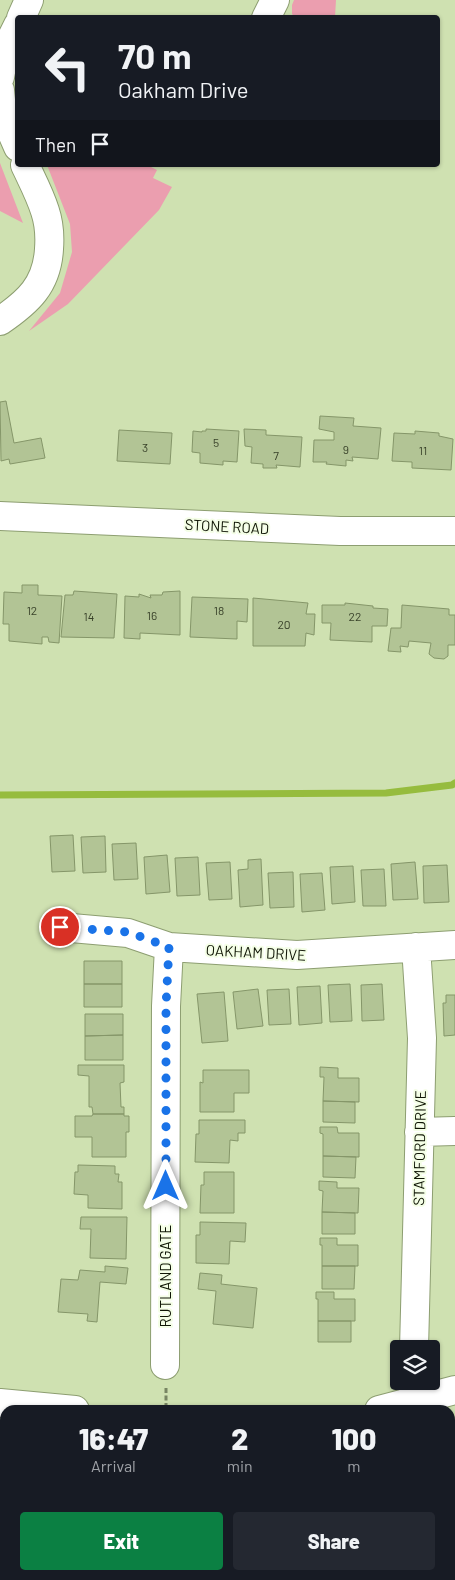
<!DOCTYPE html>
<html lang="en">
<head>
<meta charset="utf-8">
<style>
  body { margin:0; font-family:Barlow,sans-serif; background:#242831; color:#f1f3f6; height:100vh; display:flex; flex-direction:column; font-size:19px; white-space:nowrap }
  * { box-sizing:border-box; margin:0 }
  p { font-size:16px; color:#9ea1a6 }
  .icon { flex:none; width:28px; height:28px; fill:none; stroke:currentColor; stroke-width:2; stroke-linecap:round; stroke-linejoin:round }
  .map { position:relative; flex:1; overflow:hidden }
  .side { position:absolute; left:0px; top:1405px; width:455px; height:175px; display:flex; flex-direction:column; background:#171b24; border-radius:15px 15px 0 0; box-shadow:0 1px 4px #0004 }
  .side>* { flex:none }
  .hud { position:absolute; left:15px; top:15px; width:425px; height:152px; border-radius:5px; box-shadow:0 1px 4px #0004; background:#171b24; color:#f1f3f6; overflow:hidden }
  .tools { position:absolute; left:390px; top:1340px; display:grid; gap:10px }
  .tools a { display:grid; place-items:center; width:50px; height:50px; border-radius:5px; background:#171b24; box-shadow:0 1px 4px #0004; font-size:25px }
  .pin { position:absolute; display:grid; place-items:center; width:42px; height:42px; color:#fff; margin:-21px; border:2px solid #fff; border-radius:50%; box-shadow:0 1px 5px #0007 }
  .me { position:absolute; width:55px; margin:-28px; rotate:0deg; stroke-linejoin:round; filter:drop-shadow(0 0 4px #0008) }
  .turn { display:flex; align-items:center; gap:18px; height:105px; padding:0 20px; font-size:22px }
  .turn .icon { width:65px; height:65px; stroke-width:2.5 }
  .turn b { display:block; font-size:35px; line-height:42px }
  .then { display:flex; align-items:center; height:48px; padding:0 20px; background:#0003; gap:10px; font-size:19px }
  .eta { display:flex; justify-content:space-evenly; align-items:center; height:85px; text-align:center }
  .eta b { font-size:30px; font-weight:800; line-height:35px }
  .action { display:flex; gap:10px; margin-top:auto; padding:10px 20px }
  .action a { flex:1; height:58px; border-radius:5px; background:#0b8043; color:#fff; font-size:20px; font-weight:800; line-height:58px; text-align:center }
  .action a+a { background:#242831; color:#f1f3f6 }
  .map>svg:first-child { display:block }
</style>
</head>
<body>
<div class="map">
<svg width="455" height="1580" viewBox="0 0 455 1580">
  <rect width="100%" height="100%" fill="#cfe1b1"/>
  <path fill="#eb9eaf" d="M294 0H336L335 17H295L292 14V5Z
    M0 163 23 223 0 211Z
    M47 165H147L157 170 153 178 172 187 159 210 68 304 29 331 60 293 72 252 70 224Z"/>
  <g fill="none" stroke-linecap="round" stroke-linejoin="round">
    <path stroke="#96bc3e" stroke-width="7" d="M0 795 386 793 452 785 455 783"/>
  </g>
  <path fill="#b2c495" stroke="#859669" d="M6 401 14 443 41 438 45 458 10 464 9 459 1 461 0 402Z
    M320 416 354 418 353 426 381 428 378 459 352 457 353 461 346 460V466L326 464 327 462H313L314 440H334V432L319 429Z
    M206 429 239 431 237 462 223 461V465L200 463V453L192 452 193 431 202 432V431H206Z
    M244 429 266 430V435L302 437 300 467 276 465 277 468H263V464L251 463 252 447 245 446Z
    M119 430 172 433 170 464 117 461Z
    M415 431 439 433V436L453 439 451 470 412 468V462L392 461 394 433 415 434Z
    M22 585H38V595L62 596 59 643 49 642 48 637H42V644L9 641V624H3L4 592 22 593Z
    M74 591 117 594 114 638 61 637 65 595H73Z
    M180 591V635L140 633V639L124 638 125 596 139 597V594L151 598 150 595H162L163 592Z
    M192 597 248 599 247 622 237 621V639L190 637Z
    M253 598 308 603 306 614H315L314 635 306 633 305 646H253Z
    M345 603 373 606V608L388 609 387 626H372V642L330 640 331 623H322V605H345Z
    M402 605 449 609V615H455V645H448V656L444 659 434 658 429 654 431 643 409 641 408 647 400 646 401 652 388 651 391 628H401Z
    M73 835 75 871 52 872 50 836Z
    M105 836 106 872 83 873 81 837Z
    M136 843 138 879 114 880 112 844Z
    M167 855 170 892 146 894 144 857Z
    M198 857 200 895 177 896 175 858Z
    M261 859 263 905 240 907 238 870 248 869V860Z
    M230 862 232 899 209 900 206 863Z
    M415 862 418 899 393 900 391 864Z
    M447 865 449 902 424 903 423 866Z
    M353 866 355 902 332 904 330 867Z
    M384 869 386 906H363L361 870Z
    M293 872 294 907 270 908 268 873Z
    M322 873 325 910 302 912 300 874Z
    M84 961H122V984H84Z
    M84 984H122V1007H84Z
    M350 984 352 1021 330 1022 328 985Z
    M382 984 384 1020 362 1021 361 985Z
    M320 986 322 1023 299 1025 297 987Z
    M258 989 263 1026 237 1029 233 992Z
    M289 989 291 1024 269 1025 267 990Z
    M224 992 228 1041 202 1043 197 994Z
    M446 995H455V1035L444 1036 443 1003H446Z
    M85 1014H123V1035L85 1036Z
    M123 1035V1060H85V1036Z
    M78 1065H124V1082L120 1083 121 1107H124V1114H93L92 1107H89V1076L78 1075Z
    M320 1067 338 1068V1078H359V1102L323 1101 324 1077H320Z
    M203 1070H249V1093H234V1112H200V1082L203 1083Z
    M323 1101 355 1102V1123L323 1122Z
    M93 1114H124V1116H129V1132H126V1157H92V1137H75V1116H92Z
    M199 1120H245V1133H238V1141L230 1140 229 1163 195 1162 196 1134H199Z
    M320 1127H337L338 1133H359V1157L323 1156V1134L320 1133Z
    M323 1156 356 1157 355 1178 323 1177Z
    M78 1165 115 1166V1174H119L118 1182H122V1209L88 1208V1195L74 1194 75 1172H78Z
    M204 1172H234V1213H200L201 1185H204Z
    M319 1181 337 1182V1188H359L358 1213 322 1212 323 1191 319 1190Z
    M322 1212 355 1213V1234H322Z
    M81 1217H127L126 1259 90 1258 91 1229H80Z
    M200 1222 246 1223 245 1242 230 1241 229 1264 196 1263V1235H200Z
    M320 1238H337V1245H358V1266H322V1245H320Z
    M105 1266 128 1268 126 1284 100 1282 97 1322 87 1321 88 1314 58 1312 61 1279 78 1280 80 1270 105 1272Z
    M322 1266H355L354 1289H322Z
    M200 1273 222 1275 221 1284 257 1288 253 1328 213 1324 216 1291 198 1289Z
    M316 1292H334V1299H355V1321H318V1299H316Z
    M318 1321H351V1342H318Z
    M455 1453V1529L450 1530V1454Z
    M0 1460H5V1480H0Z
    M0 1480H5V1497H0Z
    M0 1497H5V1515H0Z
    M10 1575H42V1580H10Z"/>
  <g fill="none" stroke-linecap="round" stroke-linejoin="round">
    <g stroke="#8d9e71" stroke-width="30">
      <path id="minor" d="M21 18 29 0
        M266 18 275 0
        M0 77 5 51 18 25
        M0 90 2 110 18 147
        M0 321C28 302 47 285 49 249 50 236 49 223 45 211 40 195 32 180 25 165
        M0 516 340 531H455
        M60 927 128 933 169 947 297 955 455 945
        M419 1132 455 1131
        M414 1349 422 1038 416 947
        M165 1365 166 1006 169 947
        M413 1401 414 1381
        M230 1575H242
        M415 1575 416 1580"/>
    </g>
    <g stroke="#8d9e71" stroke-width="30">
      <path id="major" d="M0 1403 75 1410
        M379 1410 455 1390"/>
    </g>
    <path stroke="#788563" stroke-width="3" stroke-dasharray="5 2.5" stroke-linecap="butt" d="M166 1388V1410"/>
    <use href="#minor" stroke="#fff" stroke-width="28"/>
    <use href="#major" stroke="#fff" stroke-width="28"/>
  </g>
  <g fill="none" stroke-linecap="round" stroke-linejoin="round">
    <path stroke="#1a73e8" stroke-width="9" stroke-dasharray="0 16.2" d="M60 927 128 932 169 947 166 1006V1186"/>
  </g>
  <g text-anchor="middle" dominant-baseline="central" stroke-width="4" stroke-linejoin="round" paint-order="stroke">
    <g font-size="12" fill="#384129">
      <text x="216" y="442">5</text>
      <text x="145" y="447">3</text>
      <text x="346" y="449">9</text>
      <text x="423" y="450">11</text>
      <text x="276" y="455">7</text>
      <text x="32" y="610">12</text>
      <text x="219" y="610">18</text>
      <text x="152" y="615">16</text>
      <text x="89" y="616">14</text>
      <text x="355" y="616">22</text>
      <text x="284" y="624">20</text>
    </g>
    <g font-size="15" fill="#0f1505" stroke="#f4fee6">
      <text transform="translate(227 526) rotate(3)">STONE ROAD</text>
      <text transform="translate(256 952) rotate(3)">OAKHAM DRIVE</text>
      <text transform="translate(419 1148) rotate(-89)">STAMFORD DRIVE</text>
      <text transform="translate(165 1276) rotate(-90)">RUTLAND GATE</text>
    </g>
  </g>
</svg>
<div class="tools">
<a><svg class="icon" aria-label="layers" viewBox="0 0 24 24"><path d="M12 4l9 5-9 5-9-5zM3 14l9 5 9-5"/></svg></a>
</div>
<div class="pin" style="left:60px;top:927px;background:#d93025"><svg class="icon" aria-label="arrive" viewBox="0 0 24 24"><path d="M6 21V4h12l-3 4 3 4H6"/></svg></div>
<svg class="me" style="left:166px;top:1186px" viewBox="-20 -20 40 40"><path d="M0-17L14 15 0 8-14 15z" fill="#1a73e8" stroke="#fff" stroke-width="4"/></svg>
<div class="hud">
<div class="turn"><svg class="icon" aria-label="left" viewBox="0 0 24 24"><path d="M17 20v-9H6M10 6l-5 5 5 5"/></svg><div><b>70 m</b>Oakham Drive</div></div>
<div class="then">Then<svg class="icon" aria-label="arrive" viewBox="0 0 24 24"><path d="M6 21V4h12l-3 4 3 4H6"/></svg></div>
</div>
<section class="side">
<div class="eta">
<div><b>16:47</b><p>Arrival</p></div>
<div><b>2</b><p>min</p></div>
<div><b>100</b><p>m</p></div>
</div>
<div class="action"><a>Exit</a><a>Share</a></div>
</section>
</div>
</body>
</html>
